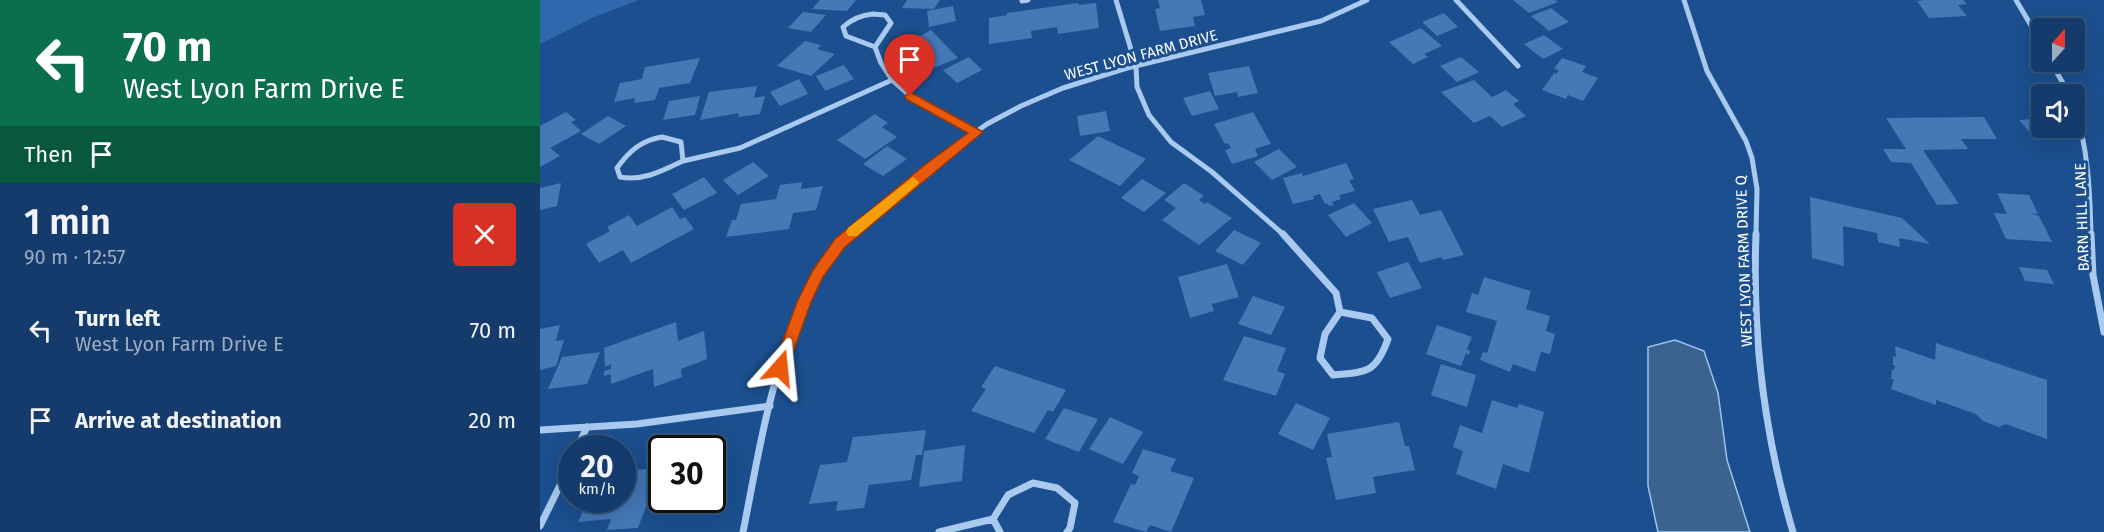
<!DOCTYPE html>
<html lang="en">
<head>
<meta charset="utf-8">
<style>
  body { margin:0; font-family:"Fira Sans",sans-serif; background:#1d4271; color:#f1f3f6; height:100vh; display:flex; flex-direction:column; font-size:22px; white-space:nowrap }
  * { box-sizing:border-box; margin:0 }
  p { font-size:20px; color:#9dadc1 }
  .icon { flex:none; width:33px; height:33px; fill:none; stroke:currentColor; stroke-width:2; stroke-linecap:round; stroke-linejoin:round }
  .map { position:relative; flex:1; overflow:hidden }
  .details { display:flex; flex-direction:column; background:#143b6b; width:540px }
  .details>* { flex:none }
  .banner { background:#0b6e4f; color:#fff; overflow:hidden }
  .needle { width:39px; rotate:21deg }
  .buttons { position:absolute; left:1491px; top:18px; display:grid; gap:12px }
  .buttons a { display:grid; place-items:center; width:54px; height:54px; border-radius:6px; background:#143b6b; box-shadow:0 6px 24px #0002,0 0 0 2px #33557e; font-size:30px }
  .speed { position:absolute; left:18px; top:435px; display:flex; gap:12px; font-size:30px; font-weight:700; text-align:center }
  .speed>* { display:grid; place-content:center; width:78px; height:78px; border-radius:50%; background:#143b6b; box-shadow:0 6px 24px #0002,0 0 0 2px #33557e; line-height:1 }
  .speed small { font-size:15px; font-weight:400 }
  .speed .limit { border:3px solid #111; border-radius:9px; background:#fff; color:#111 }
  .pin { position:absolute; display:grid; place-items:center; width:51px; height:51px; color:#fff; margin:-62px -26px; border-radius:50% 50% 50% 0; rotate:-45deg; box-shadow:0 0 6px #0007 }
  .pin .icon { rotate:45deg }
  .me { position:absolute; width:66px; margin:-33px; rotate:18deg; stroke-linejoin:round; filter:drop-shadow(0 0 4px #0008) }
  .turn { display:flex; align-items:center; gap:21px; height:126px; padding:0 24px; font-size:27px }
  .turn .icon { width:78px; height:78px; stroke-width:2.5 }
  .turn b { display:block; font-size:42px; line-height:51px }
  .then { display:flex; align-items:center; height:57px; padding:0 24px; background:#0003; gap:12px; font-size:22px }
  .round { display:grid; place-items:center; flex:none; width:63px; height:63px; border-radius:6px; background:#1d4271 }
  .overview { display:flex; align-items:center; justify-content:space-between; height:102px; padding:0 24px }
  h1 { font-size:36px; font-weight:600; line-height:45px }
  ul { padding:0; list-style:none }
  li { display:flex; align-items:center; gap:18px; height:90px; padding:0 24px }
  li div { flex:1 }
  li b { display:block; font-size:22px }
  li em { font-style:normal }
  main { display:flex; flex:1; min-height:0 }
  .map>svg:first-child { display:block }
</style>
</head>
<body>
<main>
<section class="details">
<div class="banner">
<div class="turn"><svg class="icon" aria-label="left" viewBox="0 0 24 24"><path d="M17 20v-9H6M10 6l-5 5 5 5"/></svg><div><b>70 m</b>West Lyon Farm Drive E</div></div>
<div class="then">Then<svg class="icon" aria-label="arrive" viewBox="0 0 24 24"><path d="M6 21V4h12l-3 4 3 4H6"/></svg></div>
</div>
<div class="overview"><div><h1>1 min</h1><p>90 m · 12:57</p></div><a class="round" style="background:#d93025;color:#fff"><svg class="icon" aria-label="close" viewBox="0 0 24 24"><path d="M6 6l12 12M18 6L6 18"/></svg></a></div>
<ul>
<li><svg class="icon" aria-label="left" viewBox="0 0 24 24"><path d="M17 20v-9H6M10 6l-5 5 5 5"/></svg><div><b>Turn left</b><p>West Lyon Farm Drive E</p></div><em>70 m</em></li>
<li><svg class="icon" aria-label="arrive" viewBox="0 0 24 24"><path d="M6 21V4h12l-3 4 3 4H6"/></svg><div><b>Arrive at destination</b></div><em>20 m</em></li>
</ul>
</section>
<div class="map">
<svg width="1564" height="532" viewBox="0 0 1564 532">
  <rect width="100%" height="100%" fill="#1b4f8f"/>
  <path fill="#2e69ad" d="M0 0H99L54 17 0 44Z"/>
  <path fill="#3c6290" stroke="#9cc4f0" stroke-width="1.5" d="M1135 340 1164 351 1178 393 1187 460 1210 532H1118L1108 486V347Z"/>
  <path fill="#4478b7" d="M280 0H316L307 11 272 9Z
    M367 0H400L394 9 362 8Z
    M618 0H661L665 15 653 17 655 26 620 31 615 9 620 8Z
    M973 0H1015L1018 2 989 13Z
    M1385 0H1423L1427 4 1418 5 1427 16 1389 18 1377 1Z
    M538 3 539 5 556 3 559 28 518 34 517 27 491 31 492 38 449 44V18L467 15V13Z
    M413 6 416 21 389 27 387 11Z
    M1011 8 1029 22 1009 31 991 16Z
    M263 12 286 15 271 32 248 28Z
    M904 13 918 27 897 36 882 22Z
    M881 28 902 46 884 54 888 57 873 64 849 42Z
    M391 30 418 58 381 73 358 48Z
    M1004 35 1023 49 1003 59 984 44Z
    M265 41 281 45 277 49 295 54 271 76 237 66Z
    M429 57 442 70 417 83 403 70Z
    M921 57 939 72 917 82 900 66Z
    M160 58 150 83 119 88 115 100 94 103 95 98 74 102 80 83 102 79 105 67Z
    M1022 58 1046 66 1042 72 1058 78 1043 101 1028 95 1026 99 1002 90 1014 73 1016 74 1019 71 1014 68Z
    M304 65 314 79 285 91 276 76Z
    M709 66 718 93 698 97 697 92 675 96 668 73Z
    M259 79 268 94 240 106 230 92Z
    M934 80 952 97 966 90 979 101 973 104 986 116 962 127 950 116 934 123 901 92Z
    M217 86 214 98 225 96 220 114 198 117 199 113 160 120 169 92Z
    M670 91 679 109 652 116 643 98Z
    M160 96 155 115 123 120 129 101Z
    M566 111 570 131 540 136 537 116Z
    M26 112 36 120 31 122 41 131 10 148 20 156 0 167V126Z
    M713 112 731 144 715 149 718 156 692 164 685 150 691 148 688 143 685 144 674 124Z
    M335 114 348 123 342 127 357 137 325 159 297 140Z
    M68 116 86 126 59 144 41 134Z
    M1444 117 1457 139H1421L1428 149 1383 150 1419 204 1397 205 1371 163 1351 162 1343 149H1366L1346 118Z
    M1502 118V128H1521L1525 132 1493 136 1479 120Z
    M558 136 606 159 580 186 529 160Z
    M347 146 367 159 343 176 323 164Z
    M739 149 757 167 732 180 714 162Z
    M213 162 229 176 198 195 183 180Z
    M806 163 814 179 809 180 815 191 799 195 801 199 792 202 794 205 789 206 787 203 785 204 780 194 773 196 774 199 753 204 743 178 762 173 763 176Z
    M164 177 177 193 144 210 132 194Z
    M602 179 626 193 604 212 581 198Z
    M262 182 261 189 283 186 276 210 253 213 249 229 186 237 192 220H196L201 204 236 199 240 185Z
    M21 183 17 206 0 210V188Z
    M644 183 664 196 659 200 665 204 667 202 692 218 659 245 622 220 636 208 624 200Z
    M1457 193 1489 195 1498 214 1490 213 1499 216 1512 242 1466 239 1454 213 1467 214Z
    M1270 197 1362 218 1390 244 1359 238 1360 247 1338 242 1337 233 1303 226 1304 266 1272 258Z
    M872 200 880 215 901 210 924 255 903 260 901 257 880 263 868 237 849 242 833 209Z
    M814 203 832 223 806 237 788 215Z
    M132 207 140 219 145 217 154 229 91 263 83 250 59 263 46 244 70 231 67 227 89 215 97 226Z
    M694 230 721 243 703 265 675 251Z
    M868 262 882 288 850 298 837 272Z
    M687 264 699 297 672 304 674 311 650 318 638 277Z
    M1479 267 1507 270 1514 284 1485 281Z
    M944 277 991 291 986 309 1010 316 1006 331 1015 334 1010 354 1001 352 995 372 973 364 970 372 940 360 943 352 947 353 957 321 926 312 932 293 938 295Z
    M713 296 745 307 731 335 698 324Z
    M136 322 138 341 164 331 167 359 141 369 142 377 114 387 113 369 71 384V374L64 376V371L71 369V364L65 367 64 348Z
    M20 325 16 341 24 340 16 366 0 370V329Z
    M897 325 932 337 927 349 930 351 929 355 926 353 921 366 886 354Z
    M704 336 746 348 737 371 745 374 736 396 683 380Z
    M1396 343 1507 380V439L1466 424 1459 427 1443 421 1436 414 1396 400V405L1351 389 1354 379H1351L1352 369 1354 370 1355 365H1353V356L1356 357 1355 346 1395 360Z
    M60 352 47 384 8 389 22 357Z
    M901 364 936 375 927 407 891 395Z
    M455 366 526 390 513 412 508 410 494 433 431 411 446 389 441 387Z
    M952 400 977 408 979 404 1004 412 989 473 963 464 956 489 916 474 923 451 913 447 920 425 942 433Z
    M756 403 790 418 773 450 738 434Z
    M524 408 558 419 539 452 505 439Z
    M570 417 603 432 583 464 549 449Z
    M859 422 865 446H869L875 470 833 477 836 493 796 500 786 458 792 457 787 434Z
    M386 430 382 455H376L371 480 329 485 324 508 296 511 298 501 269 504 280 465 307 462 313 437Z
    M425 445 422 481 379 487 384 451Z
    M603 449 636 459 630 471 654 478 631 532 610 525 606 532 573 522 591 484 595 485 599 476 592 473Z
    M121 468 98 528 67 530 71 519 38 522 48 500H82V471Z"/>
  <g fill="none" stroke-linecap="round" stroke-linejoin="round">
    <path stroke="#a9c9ee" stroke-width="5" d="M576 0 596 66 597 87 609 115 631 142 672 172 744 235
      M916 0 978 66
      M1144 0 1167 71 1206 141 1212 158 1217 189 1216 235
      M1476 0 1502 44
      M482 1 488 0
      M333 14 345 15 351 23 335 47 306 36 303 27C312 19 321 15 333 14Z
      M1511 62 1529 94
      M352 80 370 96 437 132
      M1534 104C1548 148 1550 190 1551 235
      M122 137 141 142 143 161C122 171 104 181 80 177L77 168C89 151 102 140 122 137Z
      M143 161 200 148 352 80 341 63 335 47
      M308 235 419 144 447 124 481 106 523 88 587 68 781 21 827 0"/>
    <path stroke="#a9c9ee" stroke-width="7" d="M743 234 796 293 800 312
      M1216 234C1212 336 1224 434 1253 532
      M1551 234 1553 275 1564 332
      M800 312 832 318 848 339C836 373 827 372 793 375L780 358 785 334Z
      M0 430 97 424 230 406
      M37 448 47 427
      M453 519 460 532
      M0 526 32 461
      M203 532C222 438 240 304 310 234
      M399 532 453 519 468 495 493 483 517 488 535 503 530 528 527 532"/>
  </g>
  <path fill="#ea580c" stroke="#983908" stroke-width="1.5" d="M370 92 443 132 305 247 283 277 271 302 246 372 240 374 235 372 233 368 257 302 273 270 295 239 386 164 428 133 366 99 365 96Z"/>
  <path fill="#f59e0b" d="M373 177 379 182 377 185 317 236H308L306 232 308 228Z"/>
  <g text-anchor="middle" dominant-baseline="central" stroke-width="6" stroke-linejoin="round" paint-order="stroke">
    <g font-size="15" fill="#fff" stroke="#1b4f8f">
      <text transform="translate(601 55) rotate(-15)">WEST LYON FARM DRIVE</text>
      <text transform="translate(1542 217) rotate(-92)">BARN HILL LANE</text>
      <text transform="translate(1204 261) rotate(-92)">WEST LYON FARM DRIVE Q</text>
    </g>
  </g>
</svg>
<div class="buttons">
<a><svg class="needle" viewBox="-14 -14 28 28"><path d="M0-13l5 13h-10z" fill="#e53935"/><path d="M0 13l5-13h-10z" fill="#9dadc1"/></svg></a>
<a><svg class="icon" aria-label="sound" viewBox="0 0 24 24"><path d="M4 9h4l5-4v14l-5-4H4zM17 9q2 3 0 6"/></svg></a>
</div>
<div class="speed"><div>20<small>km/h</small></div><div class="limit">30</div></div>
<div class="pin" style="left:370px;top:96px;background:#d93025"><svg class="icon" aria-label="arrive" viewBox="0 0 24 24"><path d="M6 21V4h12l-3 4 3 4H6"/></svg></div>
<svg class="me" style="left:240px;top:368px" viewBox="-20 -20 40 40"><path d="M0-17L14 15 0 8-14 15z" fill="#ea580c" stroke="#fff" stroke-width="4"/></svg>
</div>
</main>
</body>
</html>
